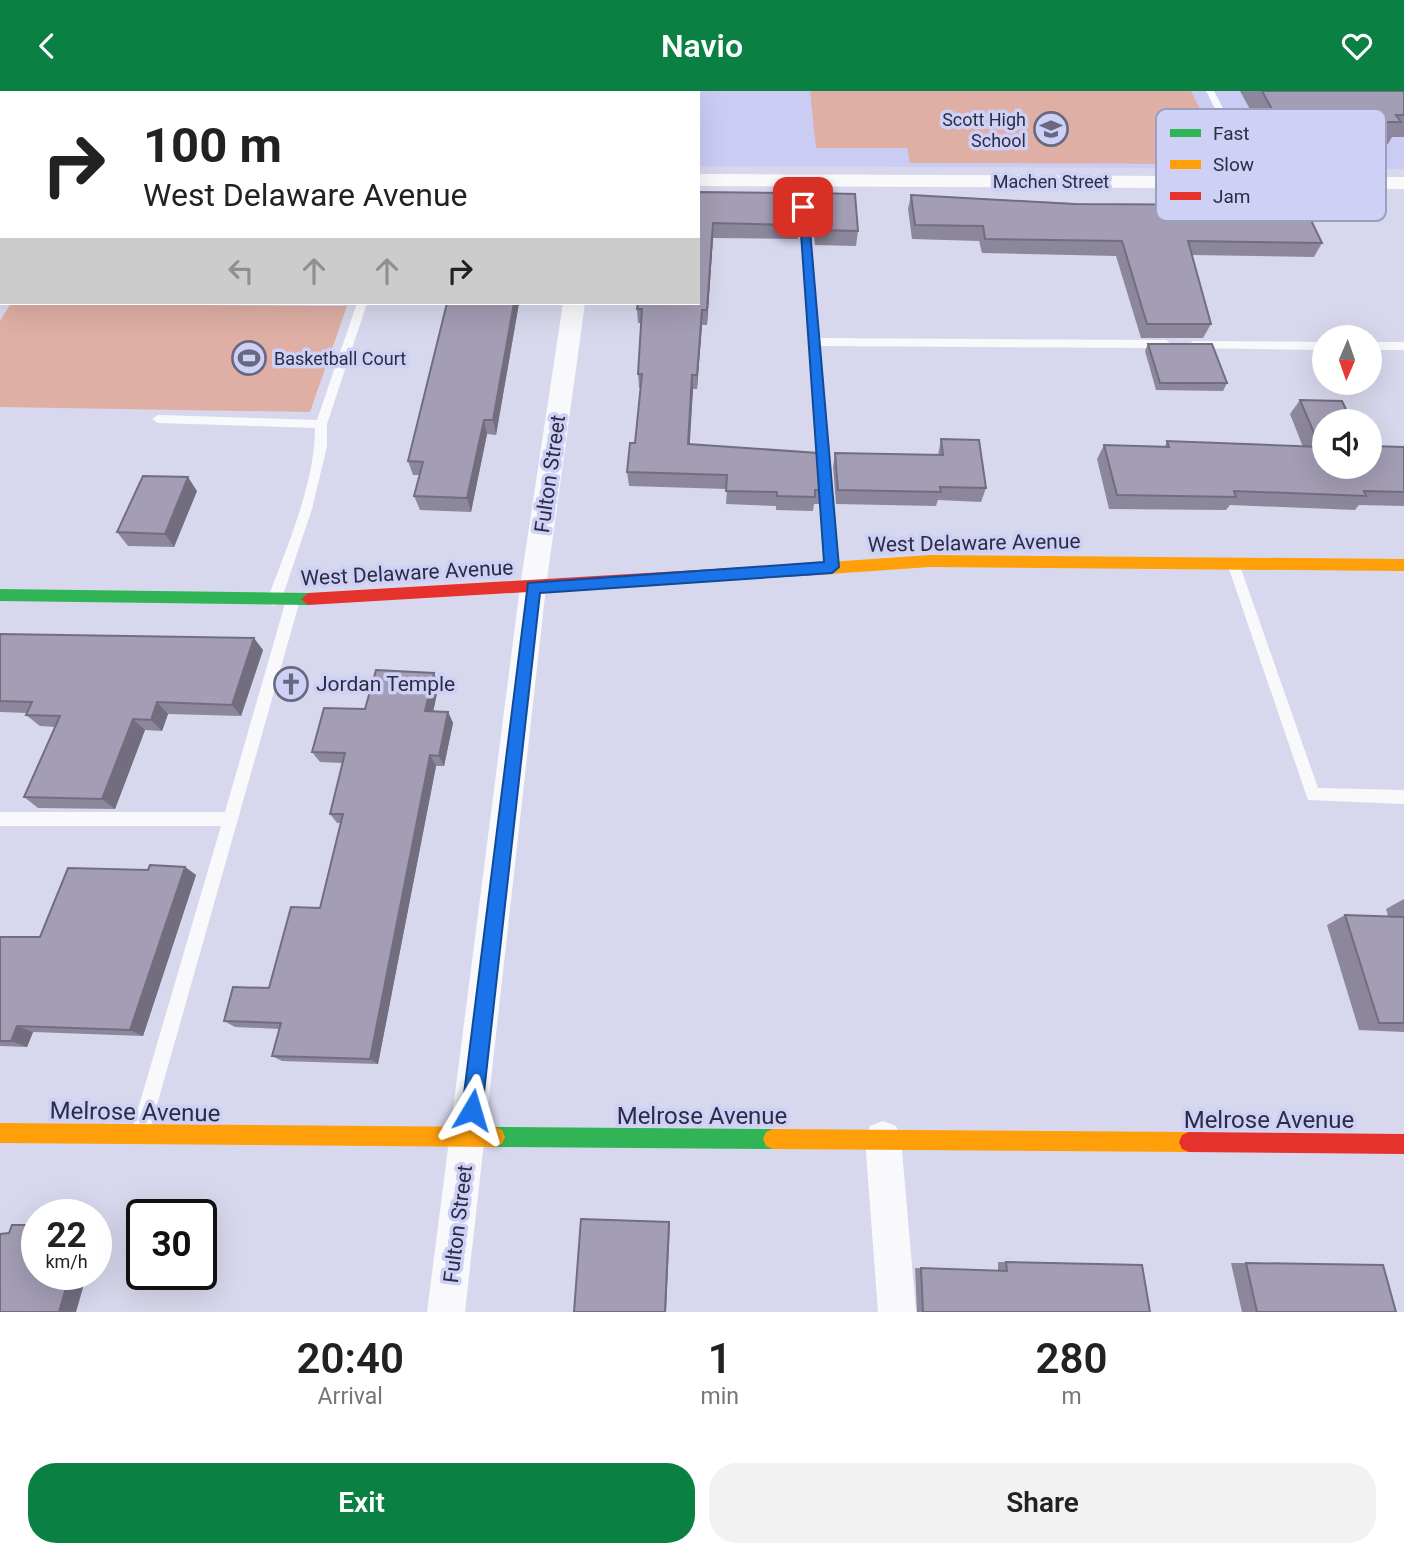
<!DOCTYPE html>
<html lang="en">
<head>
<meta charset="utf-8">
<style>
  body { margin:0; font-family:Roboto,sans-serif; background:#f2f2f2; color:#222; height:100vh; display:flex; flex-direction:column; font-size:26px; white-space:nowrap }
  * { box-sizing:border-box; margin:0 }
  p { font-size:23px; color:#767676 }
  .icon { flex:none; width:38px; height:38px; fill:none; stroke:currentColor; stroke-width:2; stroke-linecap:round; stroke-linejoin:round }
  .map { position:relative; height:1221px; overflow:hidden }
  .panel { display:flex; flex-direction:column; background:#fff; flex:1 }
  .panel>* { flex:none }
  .banner { position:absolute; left:0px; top:0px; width:700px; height:214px; box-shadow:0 7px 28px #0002; background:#fff; color:#222; overflow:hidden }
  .needle { width:46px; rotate:182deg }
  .fabs { position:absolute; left:1312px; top:234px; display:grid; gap:14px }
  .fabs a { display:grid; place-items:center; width:70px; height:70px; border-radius:50%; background:#fff; box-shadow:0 7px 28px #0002; font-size:35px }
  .speed { position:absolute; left:21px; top:1108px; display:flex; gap:14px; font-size:35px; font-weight:700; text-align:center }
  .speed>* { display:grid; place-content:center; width:91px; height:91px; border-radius:50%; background:#fff; box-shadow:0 7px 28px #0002; line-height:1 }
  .speed small { font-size:18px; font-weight:400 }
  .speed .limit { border:4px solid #111; border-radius:10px; background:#fff; color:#111 }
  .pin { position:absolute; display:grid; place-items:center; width:60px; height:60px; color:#fff; margin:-30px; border-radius:14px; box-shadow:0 4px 10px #0006 }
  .me { position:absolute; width:77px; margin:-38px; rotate:7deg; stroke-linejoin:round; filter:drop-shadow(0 0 5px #0008) }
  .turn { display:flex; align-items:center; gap:24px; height:147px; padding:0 28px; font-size:32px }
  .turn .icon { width:91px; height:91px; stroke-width:2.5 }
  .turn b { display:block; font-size:49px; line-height:60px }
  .lanes { display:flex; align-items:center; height:66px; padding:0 28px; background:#0003; justify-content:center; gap:35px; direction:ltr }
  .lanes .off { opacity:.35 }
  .eta { display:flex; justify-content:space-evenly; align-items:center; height:119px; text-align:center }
  .eta b { font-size:42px; font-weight:600; line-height:49px }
  .primary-button { display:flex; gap:14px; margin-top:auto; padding:14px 28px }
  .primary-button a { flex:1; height:80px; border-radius:28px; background:#0b8043; color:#fff; font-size:28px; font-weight:600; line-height:80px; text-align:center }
  .primary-button a+a { background:#f2f2f2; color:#222 }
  header { display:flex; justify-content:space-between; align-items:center; height:91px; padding:0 28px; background:#0b8043; color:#fff; font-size:32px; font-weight:600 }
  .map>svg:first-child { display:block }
</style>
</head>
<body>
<header><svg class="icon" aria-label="back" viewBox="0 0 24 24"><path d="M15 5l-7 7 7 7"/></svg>Navio<svg class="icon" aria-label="heart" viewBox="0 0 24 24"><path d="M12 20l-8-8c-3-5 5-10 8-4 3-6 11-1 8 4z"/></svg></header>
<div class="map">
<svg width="1404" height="1221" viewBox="0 0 1404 1221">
  <rect width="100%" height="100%" fill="#d7d8ed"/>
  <path fill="#caccf4" d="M634 0H1404V78L698 75V2Z"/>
  <path fill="#dfafa5" d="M810 0H1191L1226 73 910 72 907 57H816Z
    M11 212 314 215H347L310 321 0 316V230Z"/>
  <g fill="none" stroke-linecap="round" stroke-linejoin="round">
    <path fill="#f9f9fc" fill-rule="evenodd" d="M349 0H357L348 2Z
      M1206 0H1214L1262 91 1260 93 1252 91Z
      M801 86 806 89 819 247 1166 249 1171 253 1166 257 820 255 838 476 837 480H827L796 89Z
      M357 212H367L327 333V355L312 418 281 510 274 515 267 510C286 457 315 394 315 337L158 332 152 328 158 324 317 329Z
      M1193 250 1325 251V259L1189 257 1188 254Z
      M1370 251H1404V259H1370Z
      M1233 467 1239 472 1318 697 1404 699V713L1308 709 1227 472Z
      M293 504 300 509 151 1035 148 1041 142 1044 136 1041 133 1035 221 735H0V721H225L286 509Z"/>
    <path fill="#f9f9fc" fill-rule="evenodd" d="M98 0H116L97 2Z
      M594 0H612V2H594Z
      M0 79H2V91H0Z
      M698 83 1404 86V98L698 95Z
      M0 164H2L0 179Z
      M563 212H585L546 496 465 1221H427L520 496Z
      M883 1030 896 1035 901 1048 916 1221H878L865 1048 870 1035Z"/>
    <path fill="#30b455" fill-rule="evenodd" d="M0 498 308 502 315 508 308 514 0 510Z
      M495 1036 773 1038 780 1041 783 1048 780 1055 773 1058 495 1056 488 1053 485 1046 488 1039Z"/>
    <path fill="#ff9f0a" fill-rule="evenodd" d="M930 464 1404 468V480L930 476 815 484 808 478 815 472Z
      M0 1032 495 1036 502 1039 505 1046 502 1053 495 1056 0 1052Z
      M773 1038 1189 1041 1196 1044 1199 1051 1196 1058 1189 1061 773 1058 766 1055 763 1048 766 1041Z"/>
    <path fill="#e5322d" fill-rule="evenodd" d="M815 472 822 478 815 484 308 514 301 508 308 502Z
      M1189 1041 1404 1043V1063L1189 1061 1182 1058 1179 1051 1182 1044Z"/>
  </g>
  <path fill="#8c879c" d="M1240 0H1404V46H1392L1388 53H1329L1323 45 1264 44Z
    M698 101 799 134 798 148 713 147 707 234H702L697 298H693L689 353 821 399 819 413H814L813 420 776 419V415L726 413 727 398 629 395 627 381 635 352 641 297H639L638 283 641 232H638L637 218Z
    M812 102 858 140 856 155 815 154 811 117Z
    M911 104 1293 123 1322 152 1314 166 1192 164 1211 233 1203 247H1141L1116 165 982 162 979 150 912 148 908 118Z
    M447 212H519L496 344 487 343 471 421 420 419 414 405 420 384H413L408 370Z
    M1148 253 1227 292 1223 300 1156 299 1145 260Z
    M1300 309 1342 310 1325 376 1404 356V415L1359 414 1355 419 1230 414 1226 419 1109 418 1097 368 1104 354 1165 355 1167 350 1303 356 1290 323Z
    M941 348 986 397 981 411 938 409 936 415 836 413 833 376 835 362 938 364Z
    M197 400 174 456 128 455 117 441Z
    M0 543 263 559 241 625 168 623 162 640 145 639 115 718 38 717 24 706 55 636 40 635 26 624 27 622 0 621Z
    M439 593 433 620 448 621 453 632 444 675H436L378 973 282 970 272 965 279 938 235 936 224 930 269 897 320 817 340 732H337L330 723 342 672 320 671 312 661 365 618Z
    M185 776 196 784 143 945 33 941 27 956 0 955V846H40L148 779Z
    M1404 808V941L1359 939 1327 834 1345 824 1388 825 1386 818Z
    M998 1171H1006L1150 1221H917L915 1177 998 1180Z
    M1231 1172H1246L1396 1221H1242Z"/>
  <path fill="#726e7f" d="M24 0H42L41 2H23Z
    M201 0H216L215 2H200Z
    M2 30V56L0 58V32Z
    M713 132V147L707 234V219Z
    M514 212H519L496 344 493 329Z
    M702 219V234L697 298V284Z
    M692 284 693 298 689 367 688 353Z
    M484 329 487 343 471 421 467 407Z
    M188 386 197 400 174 456 165 443Z
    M254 547 263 559 241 625 232 614Z
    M434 582 439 593 431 631 425 620Z
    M157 611 168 623 162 640 151 629Z
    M448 621 453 632 444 675 439 665Z
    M133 628 145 639 115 718 102 708Z
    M430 664 436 675 378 973 370 968Z
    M185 776 196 784 143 945 130 939Z
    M17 935 33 941 27 956 11 950Z
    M669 1131 670 1133 666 1221H665Z
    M96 1135H101L96 1150Z
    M70 1183H87L76 1221H59Z"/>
  <path fill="#a39db5" stroke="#726e7f" stroke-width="2" d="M0 0H24L23 2H2V30L0 32Z
    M163 0H201L200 2H162Z
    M1262 0H1404V24H1396L1401 31H1341L1335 23 1274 22Z
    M698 101 797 102 799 134 713 132 707 219H702L697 284H692L688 353 818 362 821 399H815V406L777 405V401L726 400 727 384 627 381 630 352H635L642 283H638L642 218H637L638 212H698Z
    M812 102 855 103 858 140 816 139Z
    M911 104 1074 113 1289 114 1293 123H1308L1322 152 1188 150 1211 233H1147L1122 150 985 148 983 135 915 134Z
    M447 212H514L493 329H484L467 407 414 405 423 371 408 370Z
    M1148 253H1212L1227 292H1160Z
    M1300 309 1342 310 1352 331H1325V376H1370V355L1404 356V401L1364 400 1366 405 1234 400 1236 406 1117 404 1104 354 1169 356 1167 350 1320 356Z
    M941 348 979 349 986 397 940 396 941 401 838 399 835 362 943 364Z
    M143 385 188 386 165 443 117 441Z
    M0 543 254 547 232 614 157 611 151 629 133 628 102 708 24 706 60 625 26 624 32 611 0 610Z
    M376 579 434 582 425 620 448 621 439 665 430 664 370 968 272 965 281 932 224 930 233 896 269 897 291 816 320 817 343 723H330L345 662 312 661 324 617 365 618Z
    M150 774 185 776 130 939 17 935 11 950H0V846H40L68 777 148 779Z
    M1345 824 1404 826V932H1379Z
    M581 1128 669 1131 665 1221H574Z
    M12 1134H37V1183H70L59 1221H0V1143L9 1142Z
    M1006 1171 1142 1174 1150 1221H923L921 1177 1007 1180Z
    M1246 1172 1383 1174 1396 1221H1257Z"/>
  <path fill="#1a73e8" stroke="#114b97" stroke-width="2" d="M799 114 808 116 839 476 832 482 540 502 482 1019 479 1026 472 1029 465 1026 462 1019 528 492 824 471Z"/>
  <defs>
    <g id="school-ring" transform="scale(1.75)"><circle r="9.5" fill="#ced0f6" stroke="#686980" stroke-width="1.5"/><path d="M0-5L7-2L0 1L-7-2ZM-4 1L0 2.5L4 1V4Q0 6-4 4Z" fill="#686980"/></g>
    <g id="stadium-ring" transform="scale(1.75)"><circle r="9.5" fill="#ced0f6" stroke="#686980" stroke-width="1.5"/><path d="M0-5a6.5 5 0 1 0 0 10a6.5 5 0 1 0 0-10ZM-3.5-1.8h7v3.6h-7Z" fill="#686980"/></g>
    <g id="church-ring" transform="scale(1.75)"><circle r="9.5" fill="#ced0f6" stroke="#686980" stroke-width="1.5"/><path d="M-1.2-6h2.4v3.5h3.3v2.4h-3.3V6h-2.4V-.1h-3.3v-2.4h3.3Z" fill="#686980"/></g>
  </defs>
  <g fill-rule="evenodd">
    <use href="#school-ring" x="1051" y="38"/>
    <use href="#stadium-ring" x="249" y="267"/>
    <use href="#church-ring" x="291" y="593"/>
  </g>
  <g text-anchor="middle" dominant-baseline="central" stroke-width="7" stroke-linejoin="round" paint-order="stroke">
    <g font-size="18" fill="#2c2d45" stroke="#ced0f6" text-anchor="end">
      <text x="1026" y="28">Scott High<tspan x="1026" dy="21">School</tspan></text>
      <text x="274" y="267" text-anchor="start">Basketball Court</text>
    </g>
    <g font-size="18" fill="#2c2d45" stroke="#ced0f6">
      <text x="1051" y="90">Machen Street</text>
    </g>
    <g font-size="21" fill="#2c2d45" stroke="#ced0f6">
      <text transform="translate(550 383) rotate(-82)">Fulton Street</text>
      <text transform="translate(974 452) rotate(-1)">West Delaware Avenue</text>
      <text transform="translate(407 482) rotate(-3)">West Delaware Avenue</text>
      <text transform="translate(458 1133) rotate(-83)">Fulton Street</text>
    </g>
    <g font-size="21" fill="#2c2d45" stroke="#ced0f6" text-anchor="start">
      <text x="316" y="593">Jordan Temple</text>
    </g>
    <g font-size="24" fill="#2c2d45" stroke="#ced0f6">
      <text transform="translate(135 1021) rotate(1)">Melrose Avenue</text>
      <text x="702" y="1025">Melrose Avenue</text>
      <text x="1269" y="1029">Melrose Avenue</text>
    </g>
  </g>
  <rect x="1156" y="18" width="230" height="112" rx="10" fill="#ced0f6" stroke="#9d9fc1" stroke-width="2"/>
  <rect x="1170" y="38" width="31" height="8" fill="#30b455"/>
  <rect x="1170" y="69" width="31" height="9" fill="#ff9f0a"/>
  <rect x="1170" y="101" width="31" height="8" fill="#e5322d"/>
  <g font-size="19" fill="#2c2d45">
    <text x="1213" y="49">Fast</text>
    <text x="1213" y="80">Slow</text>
    <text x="1213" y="112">Jam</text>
  </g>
</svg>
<div class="fabs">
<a><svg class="needle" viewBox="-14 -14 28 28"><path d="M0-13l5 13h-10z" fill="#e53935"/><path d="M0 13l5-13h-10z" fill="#767676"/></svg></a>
<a><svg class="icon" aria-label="sound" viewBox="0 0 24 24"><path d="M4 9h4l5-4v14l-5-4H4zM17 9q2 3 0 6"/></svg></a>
</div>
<div class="speed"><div>22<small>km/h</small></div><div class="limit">30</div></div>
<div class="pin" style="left:803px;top:116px;background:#d93025"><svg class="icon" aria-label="arrive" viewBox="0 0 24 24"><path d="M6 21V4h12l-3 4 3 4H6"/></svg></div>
<svg class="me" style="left:472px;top:1019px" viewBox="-20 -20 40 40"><path d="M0-17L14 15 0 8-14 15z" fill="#1a73e8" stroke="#fff" stroke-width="4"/></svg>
<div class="banner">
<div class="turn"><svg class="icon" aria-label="right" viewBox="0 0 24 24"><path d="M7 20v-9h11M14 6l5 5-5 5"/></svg><div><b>100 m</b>West Delaware Avenue</div></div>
<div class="lanes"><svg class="icon off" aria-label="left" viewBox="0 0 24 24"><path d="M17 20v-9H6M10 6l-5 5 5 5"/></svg><svg class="icon off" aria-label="ahead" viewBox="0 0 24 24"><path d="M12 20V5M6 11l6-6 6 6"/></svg><svg class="icon off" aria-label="ahead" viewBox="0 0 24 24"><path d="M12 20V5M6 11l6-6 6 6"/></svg><svg class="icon" aria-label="right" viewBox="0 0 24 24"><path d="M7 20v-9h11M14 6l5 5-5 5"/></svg></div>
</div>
</div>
<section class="panel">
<div class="eta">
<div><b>20:40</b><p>Arrival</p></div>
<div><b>1</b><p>min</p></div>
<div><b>280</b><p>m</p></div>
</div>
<div class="primary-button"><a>Exit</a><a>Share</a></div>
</section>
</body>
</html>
